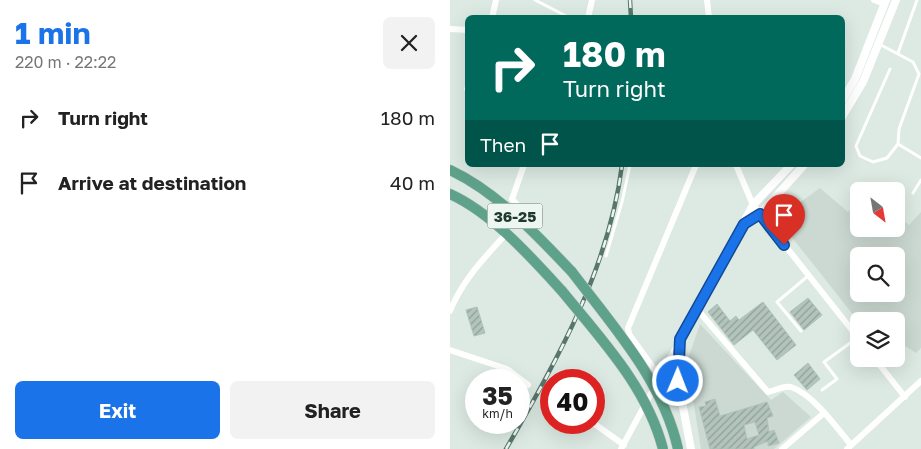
<!DOCTYPE html>
<html lang="en">
<head>
<meta charset="utf-8">
<style>
  body { margin:0; font-family:"Golos Text",sans-serif; background:#f2f2f2; color:#222; height:100vh; display:flex; flex-direction:column; font-size:19px; white-space:nowrap }
  * { box-sizing:border-box; margin:0 }
  p { font-size:16px; color:#767676 }
  .icon { flex:none; width:28px; height:28px; fill:none; stroke:currentColor; stroke-width:2; stroke-linecap:round; stroke-linejoin:round }
  .map { position:relative; flex:1; overflow:hidden }
  .panel { display:flex; flex-direction:column; background:#fff; width:450px }
  .panel>* { flex:none }
  .hud { position:absolute; left:15px; top:15px; width:380px; height:152px; border-radius:8px; box-shadow:0 5px 20px #0002; background:#00695c; color:#fff; overflow:hidden }
  .needle { width:32px; rotate:149deg }
  .tools { position:absolute; left:400px; top:182px; display:grid; gap:10px }
  .tools a { display:grid; place-items:center; width:55px; height:55px; border-radius:8px; background:#fff; box-shadow:0 5px 20px #0002; font-size:25px }
  .speed { position:absolute; left:15px; top:369px; display:flex; gap:10px; font-size:25px; font-weight:700; text-align:center }
  .speed>* { display:grid; place-content:center; width:65px; height:65px; border-radius:50%; background:#fff; box-shadow:0 5px 20px #0002; line-height:1 }
  .speed small { font-size:12px; font-weight:400 }
  .speed .limit { border:8px solid #d22; background:#fff; color:#111 }
  .pin { position:absolute; display:grid; place-items:center; width:42px; height:42px; color:#fff; margin:-51px -21px; border-radius:50% 50% 50% 0; rotate:-45deg; box-shadow:0 0 5px #0007 }
  .pin .icon { rotate:45deg }
  .me { position:absolute; width:55px; margin:-28px; rotate:1deg; stroke-linejoin:round; filter:drop-shadow(0 0 4px #0008) }
  .turn { display:flex; align-items:center; gap:18px; height:105px; padding:0 15px; font-size:22px }
  .turn .icon { width:65px; height:65px; stroke-width:2.5 }
  .turn b { display:block; font-size:35px; line-height:42px }
  .then { display:flex; align-items:center; height:48px; padding:0 15px; background:#0003; gap:10px; font-size:19px }
  .round { display:grid; place-items:center; flex:none; width:52px; height:52px; border-radius:8px; background:#f2f2f2 }
  .overview { display:flex; align-items:center; justify-content:space-between; height:85px; padding:0 15px }
  h1 { font-size:30px; font-weight:700; line-height:38px; color:#1a73e8 }
  .button { display:flex; gap:10px; margin-top:auto; padding:10px 15px }
  .button a { flex:1; height:58px; border-radius:8px; background:#1a73e8; color:#fff; font-size:20px; font-weight:700; line-height:58px; text-align:center }
  .button a+a { background:#f2f2f2; color:#222 }
  ul { padding:0; list-style:none }
  li { display:flex; align-items:center; gap:15px; height:65px; padding:0 15px }
  li div { flex:1 }
  li b { display:block; font-size:19px }
  li em { font-style:normal }
  main { display:flex; flex:1; min-height:0 }
  .map>svg:first-child { display:block }
</style>
</head>
<body>
<main>
<section class="panel">
<div class="overview"><div><h1>1 min</h1><p>220 m · 22:22</p></div><a class="round"><svg class="icon" aria-label="close" viewBox="0 0 24 24"><path d="M6 6l12 12M18 6L6 18"/></svg></a></div>
<ul>
<li><svg class="icon" aria-label="right" viewBox="0 0 24 24"><path d="M7 20v-9h11M14 6l5 5-5 5"/></svg><div><b>Turn right</b></div><em>180 m</em></li>
<li><svg class="icon" aria-label="arrive" viewBox="0 0 24 24"><path d="M6 21V4h12l-3 4 3 4H6"/></svg><div><b>Arrive at destination</b></div><em>40 m</em></li>
</ul>
<div class="button"><a>Exit</a><a>Share</a></div>
</section>
<div class="map">
<svg width="471" height="449" viewBox="0 0 471 449">
  <defs>
    <pattern id="building-hatch" width="6" height="6" patternUnits="userSpaceOnUse" patternTransform="scale(1.25)"><rect width="6" height="6" fill="#b2c4bc"/><path d="M-1 1l2-2M0 6l6-6M5 7l2-2" fill="none" stroke="#90a099"/></pattern>
  </defs>
  <rect width="100%" height="100%" fill="#dceae3"/>
  <path fill="#cbd9d2" fill-rule="evenodd" d="M370 188 398 212 409 202V229H446V213L459 225 471 212V348L466 353 446 340V321L409 322 321 211 329 199 341 209ZM409 256H446V294H409Z
    M250 324 321 400 333 392 361 417 324 449H251L237 362Z"/>
  <path fill="url(#building-hatch)" stroke="#afc3b9" fill-rule="evenodd" d="M358 298 372 315 354 330 340 312Z
    M313 302 346 345 327 360 303 330 284 345 258 312 267 304 280 321 286 316 289 320Z
    M27 307 35 333 24 336 16 310Z
    M358 363 370 379 357 390 344 375Z
    M265 399 270 416 317 402 323 416 317 418 319 432 324 430 329 443 318 446V441L304 447V449H260L249 407 256 406 255 402ZM305 422 309 435 297 439 294 425Z"/>
  <g fill="none" stroke-linecap="round" stroke-linejoin="round">
    <g stroke="#bcc4c1" stroke-width="11">
      <path id="primary" d="M0 170C47 192 87 235 122 272
        M0 194C42 213 81 257 112 291"/>
    </g>
    <path stroke="#fff" stroke-width="3" d="M85 0 120 18
      M429 44 463 62 469 74 449 129 448 144 471 158
      M448 53 467 0
      M440 69 406 146 410 156 423 162 437 158 448 144
      M463 193 471 180
      M156 256 172 202 180 165
      M351 331 327 302 358 276
      M372 390 387 379 374 362 407 338"/>
    <path stroke="#fff" stroke-width="6" d="M257 0 259 18
      M424 0 435 4
      M42 18 46 0
      M138 18 142 0
      M0 29 18 30
      M17 89 18 87
      M74 165 62 199 82 222 84 231
      M286 165 303 205 409 339
      M246 308 318 392C325 391 333 385 341 387 363 394 387 428 401 445
      M0 311C12 281 34 258 55 235
      M0 350 57 369 78 385
      M425 359 455 397
      M210 377 179 334 178 328 246 165
      M142 422 174 445
      M171 449 230 340
      M332 449 374 413
      M397 449 471 381"/>
    <path stroke="#fff" stroke-width="8" d="M392 101 405 79 436 0
      M392 117 413 82 446 0
      M294 224 310 214 354 165
      M241 449 228 381 230 339 303 205 341 165"/>
    <use href="#primary" stroke="#5fa28c" stroke-width="10"/>
    <g stroke="#58766c" stroke-width="4.5">
      <path id="rail" d="M180 0 181 18
        M56 449C107 361 159 268 172 165"/>
    </g>
    <use href="#rail" stroke="#edf6f1" stroke-width="2.5" stroke-dasharray="8" stroke-linecap="butt"/>
    <g stroke="#bcc4c1" stroke-width="11" stroke-linecap="butt">
      <path id="primary-bridge" d="M122 272C163 326 213 381 228 449
        M112 291C151 339 197 387 213 449"/>
    </g>
    <use href="#primary-bridge" stroke="#5fa28c" stroke-width="10"/>
  </g>
  <g fill="none" stroke-linecap="round" stroke-linejoin="round">
    <g stroke="#114b97" stroke-width="12">
      <path id="route" d="M228 381 230 339 294 224 310 214 334 245"/>
    </g>
    <use href="#route" stroke="#1a73e8" stroke-width="9"/>
  </g>
  <g text-anchor="middle" dominant-baseline="central" stroke-width="4" stroke-linejoin="round" paint-order="stroke">
    <rect fill="#edf6f1" stroke="#5c726a" stroke-width="1" x="37.5" y="203.5" width="55" height="25" rx="4"/>
    <g font-size="15" font-weight="bold" fill="#1e3930">
      <text x="65" y="216">36-25</text>
    </g>
  </g>
</svg>
<div class="tools">
<a><svg class="needle" viewBox="-14 -14 28 28"><path d="M0-13l5 13h-10z" fill="#e53935"/><path d="M0 13l5-13h-10z" fill="#767676"/></svg></a>
<a><svg class="icon" aria-label="search" viewBox="0 0 24 24"><circle cx="10" cy="10" r="6"/><path d="M15 15l6 6"/></svg></a>
<a><svg class="icon" aria-label="layers" viewBox="0 0 24 24"><path d="M12 4l9 5-9 5-9-5zM3 14l9 5 9-5"/></svg></a>
</div>
<div class="speed"><div>35<small>km/h</small></div><div class="limit">40</div></div>
<div class="pin" style="left:334px;top:245px;background:#d93025"><svg class="icon" aria-label="arrive" viewBox="0 0 24 24"><path d="M6 21V4h12l-3 4 3 4H6"/></svg></div>
<svg class="me" style="left:228px;top:381px" viewBox="-20 -20 40 40"><circle r="17" fill="#1a73e8" stroke="#fff" stroke-width="3"/><path d="M0-11L8 9 0 5-8 9z" fill="#fff"/></svg>
<div class="hud">
<div class="turn"><svg class="icon" aria-label="right" viewBox="0 0 24 24"><path d="M7 20v-9h11M14 6l5 5-5 5"/></svg><div><b>180 m</b>Turn right</div></div>
<div class="then">Then<svg class="icon" aria-label="arrive" viewBox="0 0 24 24"><path d="M6 21V4h12l-3 4 3 4H6"/></svg></div>
</div>
</div>
</main>
</body>
</html>
